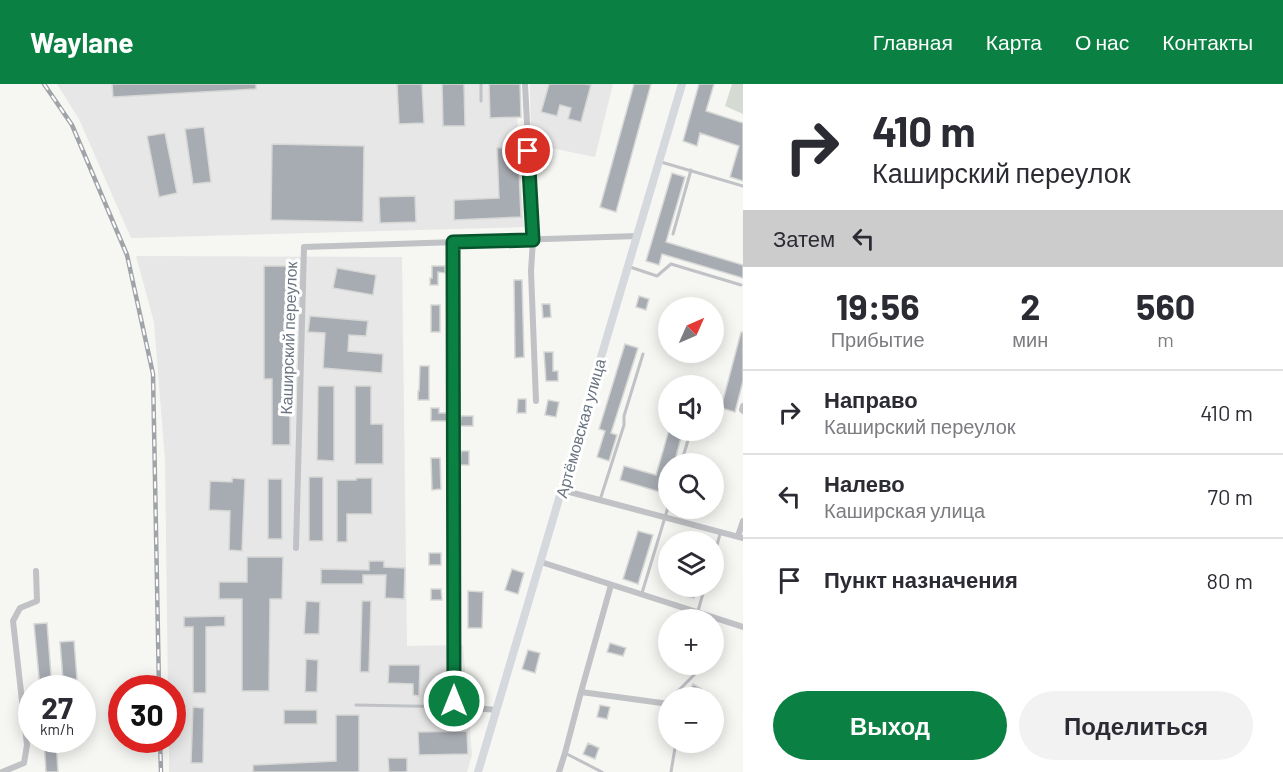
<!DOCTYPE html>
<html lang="ru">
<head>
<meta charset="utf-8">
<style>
  body { margin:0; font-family:Barlow,sans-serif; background:#f2f2f3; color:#2b2b33; height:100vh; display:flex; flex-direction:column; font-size:22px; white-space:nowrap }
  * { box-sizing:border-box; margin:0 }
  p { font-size:20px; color:#7c7c81 }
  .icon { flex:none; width:33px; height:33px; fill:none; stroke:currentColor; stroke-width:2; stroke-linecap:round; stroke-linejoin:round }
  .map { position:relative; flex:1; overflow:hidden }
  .details { display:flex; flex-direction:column; background:#fff; width:540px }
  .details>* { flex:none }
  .hud { background:#fff; color:#2b2b33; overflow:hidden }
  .needle { width:39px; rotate:45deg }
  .buttons { position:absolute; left:658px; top:213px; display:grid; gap:12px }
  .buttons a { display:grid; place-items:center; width:66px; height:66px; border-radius:50%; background:#fff; box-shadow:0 3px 15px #0003; font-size:30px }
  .speed { position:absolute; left:18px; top:591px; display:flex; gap:12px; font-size:30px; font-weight:700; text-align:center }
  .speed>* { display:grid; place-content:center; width:78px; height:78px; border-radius:50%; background:#fff; box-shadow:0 3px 15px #0003; line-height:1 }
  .speed small { font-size:15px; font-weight:400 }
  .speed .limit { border:9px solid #d22; background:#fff; color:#111 }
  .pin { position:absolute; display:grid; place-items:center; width:51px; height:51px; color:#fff; margin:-26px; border:3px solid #fff; border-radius:50%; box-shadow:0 2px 6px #0007 }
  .me { position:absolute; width:66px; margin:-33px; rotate:0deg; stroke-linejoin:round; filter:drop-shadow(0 0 4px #0008) }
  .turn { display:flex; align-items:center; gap:21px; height:126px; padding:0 30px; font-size:27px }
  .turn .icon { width:78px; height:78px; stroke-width:2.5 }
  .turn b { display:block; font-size:42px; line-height:51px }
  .then { display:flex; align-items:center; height:57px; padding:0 30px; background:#0003; gap:12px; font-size:22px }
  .eta { display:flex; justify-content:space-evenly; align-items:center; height:102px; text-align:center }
  .eta b { font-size:36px; font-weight:700; line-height:42px }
  .button { display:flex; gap:12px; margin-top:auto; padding:12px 30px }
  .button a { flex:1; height:69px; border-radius:36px; background:#0b8043; color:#fff; font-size:24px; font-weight:700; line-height:69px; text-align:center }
  .button a+a { background:#f2f2f3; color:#2b2b33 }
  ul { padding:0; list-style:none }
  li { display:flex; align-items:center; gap:18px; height:84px; padding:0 30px; border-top:2px solid #e1e1e2 }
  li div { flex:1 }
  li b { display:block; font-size:22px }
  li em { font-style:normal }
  header { display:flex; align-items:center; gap:36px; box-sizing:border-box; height:84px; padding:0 30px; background:#0b8043; color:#fff }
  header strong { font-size:28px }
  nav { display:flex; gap:33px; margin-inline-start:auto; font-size:21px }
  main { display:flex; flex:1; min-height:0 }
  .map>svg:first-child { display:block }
</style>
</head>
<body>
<header>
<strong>Waylane</strong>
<nav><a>Главная</a><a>Карта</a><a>О нас</a><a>Контакты</a></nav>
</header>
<main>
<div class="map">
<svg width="743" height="688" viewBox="0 0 743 688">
  <rect width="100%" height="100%" fill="#f6f6f3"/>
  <path fill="#e6e7e6" d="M57 0H515L524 143 131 154 79 35Z
    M530 0H613L595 73 531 60Z
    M136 172 402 173 407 562 463 561 472 671 467 688H169V656H172V604H168L165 376 154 238Z"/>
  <path fill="#d5dad3" d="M732 0H743V30L725 22Z"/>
  <path fill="#a7acb2" stroke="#d7d7d6" stroke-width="1.5" d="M112 0H256V5L113 13Z
    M397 0H422L424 39 399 40Z
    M442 0H464L465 42H443Z
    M489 0H520L521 33 490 34Z
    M549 0H585L591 1 581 38 568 35 571 24 560 21 557 32 541 28Z
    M634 0H651L616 128 600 123Z
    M699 0H714L706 27 743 39V97L730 93 739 62 700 49 697 62 683 57Z
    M204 43 211 98 193 100 185 45Z
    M165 49 177 109 159 113 147 52Z
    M272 60 364 62 363 138 271 136Z
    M518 63 521 133 454 136V116L499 114 497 64Z
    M672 89 685 93 666 158 743 181V194L662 170 659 181 646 177Z
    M415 112 416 138 380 139 379 113Z
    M264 182H290V361H272V295H264Z
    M432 182H445V189L438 188V201H430V194H432Z
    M337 184 376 191 373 211 333 204Z
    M514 196H522L524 273 515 274Z
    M639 212 649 215 646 226 636 223Z
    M542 220H550L551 233 543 234Z
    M431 221H440V248H431Z
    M310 232 368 237 366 252 349 251 348 267 383 270 382 289 323 284 325 249 308 248Z
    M741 248 743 249V297L735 328 721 324Z
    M625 260 638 264 611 349 617 351 609 377 597 373 605 347 599 345Z
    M544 268H553V287H558V297H546Z
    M420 282H429V316H418V307H419Z
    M318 302H334V377L317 376Z
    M355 302H371V340H383V380H355Z
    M518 315H526V329H517Z
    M548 316 559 318 556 333 545 331Z
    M431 324H439V329H447V337H431Z
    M461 332H473V342H460Z
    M669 346H683L674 380H669V395L664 393 660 408 620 396 624 382 656 391Z
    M461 367H469V381H460Z
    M431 374H440L441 405 432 406Z
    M309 393H323V457H309Z
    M232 394 245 395 242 467 229 466 230 427 209 426 210 397 232 398Z
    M356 394H372V430H347V458H337V396H356Z
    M268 395H282V455H268Z
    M638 447 653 451 638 500 623 495Z
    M429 469H441V481H429Z
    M247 473H283L282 515H270L269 607H242V515H219V498H247Z
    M369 477H384V483L405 484 404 515 385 514 386 491H363V500H321V485L369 486Z
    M512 485 524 489 518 510 505 506Z
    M682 502H698L694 514 679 510Z
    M431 505H441L442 516H431Z
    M468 507 483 508 482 544H468Z
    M306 517 320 518 319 550H304Z
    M362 517H371L369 588H360Z
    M225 532V542L206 543V609H193V543H184V533Z
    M47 539 52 604H40L34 540Z
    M74 557 77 595 63 596 60 558Z
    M610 559 626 564 623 572 607 568Z
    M528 566 540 569 535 589 522 585Z
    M306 575 318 576 317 608H305Z
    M389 581H420L419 612 413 611V600L388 599Z
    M693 600 707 608 705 614H690L687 612Z
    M600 621 610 623 607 635 597 633Z
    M193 623 204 624 203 679H191Z
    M284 626H317V640H284Z
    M336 631H359V688H253V681L336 677Z
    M467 647 468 670 419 671 418 648Z
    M44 656H56L58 688H46Z
    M588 659 599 664 595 675 583 670Z
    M388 674H407V688H389Z"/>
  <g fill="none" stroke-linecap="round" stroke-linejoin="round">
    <path stroke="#c0c2c6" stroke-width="3" d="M481 0V17
      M661 78 743 102
      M673 150 691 86
      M630 183 657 192 671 180 741 201
      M681 380 691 346
      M600 416 624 341V332L643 270
      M714 472 720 450
      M642 509 669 420
      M698 527 705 502
      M674 614 675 610 694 591 699 580
      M356 621 460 623
      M565 669 602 688
      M671 688 676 658"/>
    <path stroke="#c0c2c6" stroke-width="6" d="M525 0 533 156 531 187 536 317
      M453 158 454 617 458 621 462 623 497 626
      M743 322 742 326 743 327
      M562 406 743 454
      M738 452 743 437
      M296 464 304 163 637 152
      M541 478 743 543
      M581 608 669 620
      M2 688 24 679 27 661 13 537 20 524 37 517 36 487
      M559 688 565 669 581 608 611 501"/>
    <path stroke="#d5d8dc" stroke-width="8" d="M478 688 682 0"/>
    <g stroke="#a0a4a9" stroke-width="4.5">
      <path id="rail" d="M44 0 72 41 127 171 153 290 159 604
        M160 656 161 688"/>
    </g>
    <use href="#rail" stroke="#fff" stroke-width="2" stroke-dasharray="7" stroke-linecap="butt"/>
  </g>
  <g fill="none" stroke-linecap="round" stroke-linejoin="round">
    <g stroke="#07532c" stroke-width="15">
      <path id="route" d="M454 617 453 158 533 156 528 67"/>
    </g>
    <use href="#route" stroke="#0b8043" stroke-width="10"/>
  </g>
  <g text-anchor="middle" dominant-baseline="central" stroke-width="6" stroke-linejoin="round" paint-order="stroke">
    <g font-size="16" fill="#697480" stroke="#fff">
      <text transform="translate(288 254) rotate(-88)">Каширский переулок</text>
      <text transform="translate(580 344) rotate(-74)">Артёмовская улица</text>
    </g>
  </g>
</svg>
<div class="buttons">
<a><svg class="needle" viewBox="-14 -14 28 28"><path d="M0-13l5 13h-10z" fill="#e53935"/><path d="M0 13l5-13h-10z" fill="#7c7c81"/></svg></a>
<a><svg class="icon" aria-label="sound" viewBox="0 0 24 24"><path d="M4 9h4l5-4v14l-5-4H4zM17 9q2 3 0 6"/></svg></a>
<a><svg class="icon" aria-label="search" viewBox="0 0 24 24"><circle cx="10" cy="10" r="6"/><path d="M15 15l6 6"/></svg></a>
<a><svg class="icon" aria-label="layers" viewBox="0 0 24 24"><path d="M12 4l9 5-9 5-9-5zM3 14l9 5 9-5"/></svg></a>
<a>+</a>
<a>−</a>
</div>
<div class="speed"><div>27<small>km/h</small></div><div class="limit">30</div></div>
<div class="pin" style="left:528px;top:67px;background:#d93025"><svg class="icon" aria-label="arrive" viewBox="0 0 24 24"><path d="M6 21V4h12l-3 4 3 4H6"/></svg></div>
<svg class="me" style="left:454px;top:617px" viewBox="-20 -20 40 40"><circle r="17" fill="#0b8043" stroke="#fff" stroke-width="3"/><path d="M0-11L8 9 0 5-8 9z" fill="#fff"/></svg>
</div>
<section class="details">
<div class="hud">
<div class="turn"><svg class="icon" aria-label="right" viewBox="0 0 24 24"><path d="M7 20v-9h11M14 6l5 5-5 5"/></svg><div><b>410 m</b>Каширский переулок</div></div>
<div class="then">Затем<svg class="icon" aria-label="left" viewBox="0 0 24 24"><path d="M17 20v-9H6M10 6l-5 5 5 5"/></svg></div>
</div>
<div class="eta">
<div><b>19:56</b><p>Прибытие</p></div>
<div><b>2</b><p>мин</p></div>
<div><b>560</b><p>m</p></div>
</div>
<ul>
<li><svg class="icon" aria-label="right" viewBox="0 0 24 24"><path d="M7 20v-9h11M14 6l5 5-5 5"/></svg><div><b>Направо</b><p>Каширский переулок</p></div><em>410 m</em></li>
<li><svg class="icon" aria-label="left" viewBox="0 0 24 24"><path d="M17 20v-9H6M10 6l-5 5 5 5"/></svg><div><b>Налево</b><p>Каширская улица</p></div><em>70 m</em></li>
<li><svg class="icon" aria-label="arrive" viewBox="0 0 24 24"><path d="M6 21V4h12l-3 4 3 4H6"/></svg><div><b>Пункт назначения</b></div><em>80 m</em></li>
</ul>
<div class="button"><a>Выход</a><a>Поделиться</a></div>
</section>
</main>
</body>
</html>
